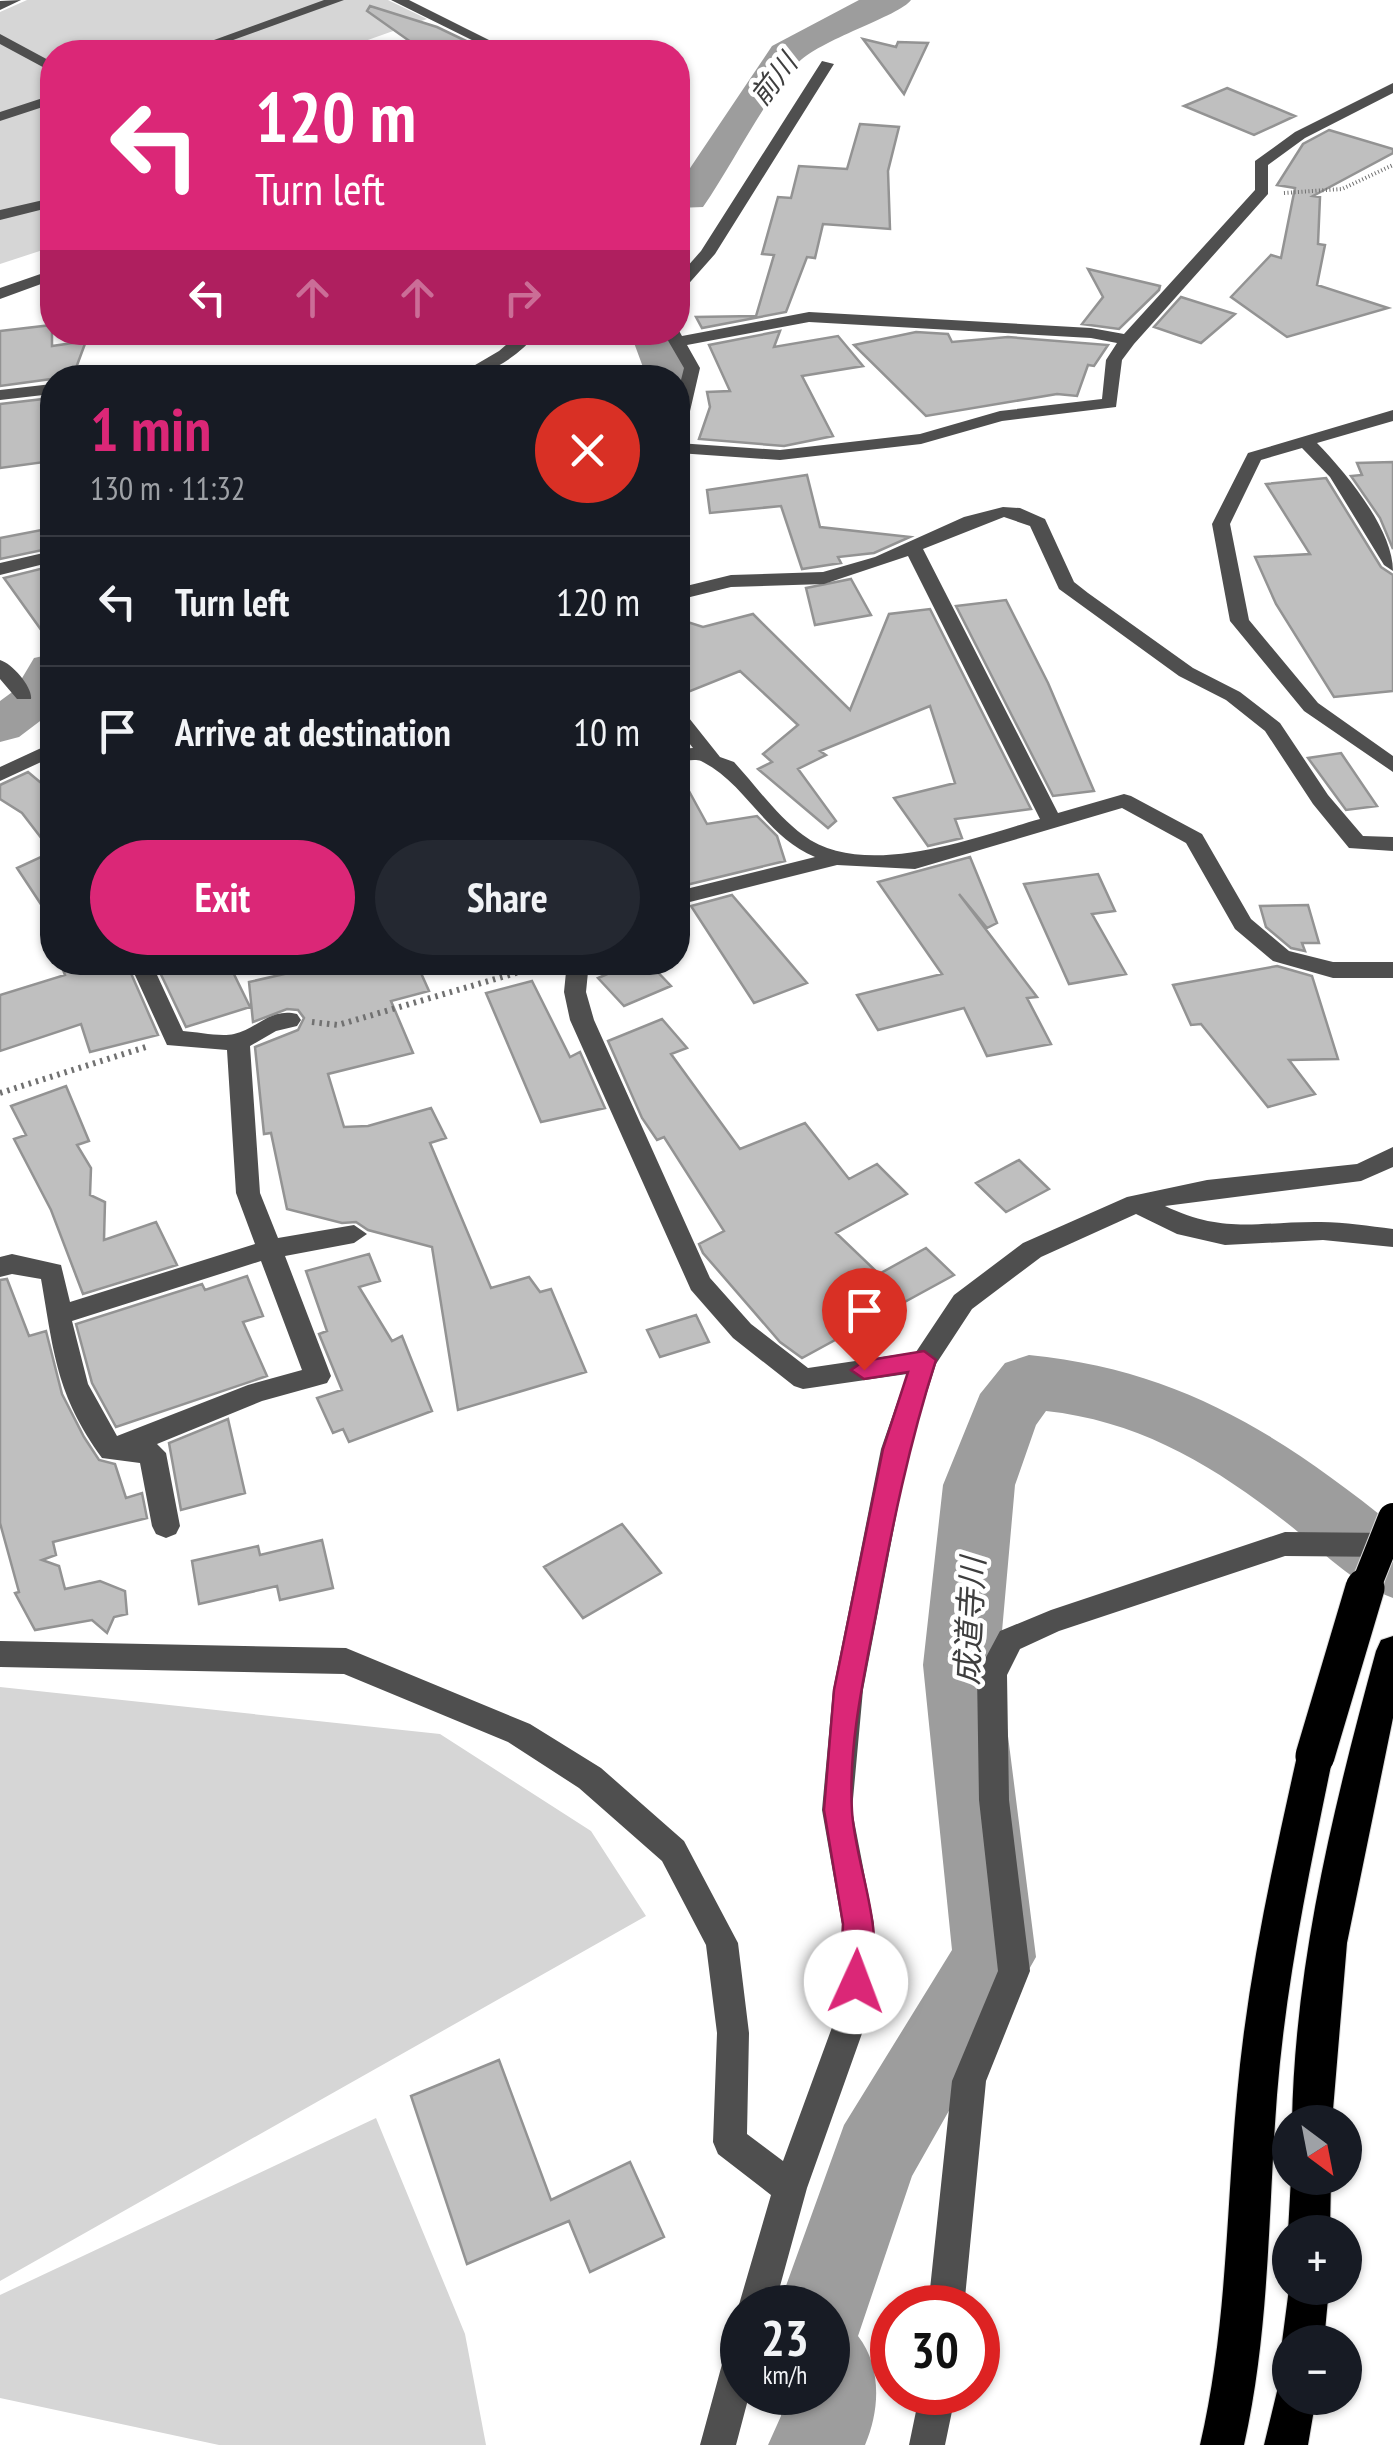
<!DOCTYPE html>
<html lang="en">
<head>
<meta charset="utf-8">
<style>
  body { margin:0; font-family:"PT Sans Narrow","Noto Sans JP",sans-serif; background:#242831; color:#f1f3f6; height:100vh; display:flex; flex-direction:column; font-size:38px; white-space:nowrap }
  * { box-sizing:border-box; margin:0 }
  p { font-size:32px; color:#9ea1a6 }
  .icon { flex:none; width:55px; height:55px; fill:none; stroke:currentColor; stroke-width:2; stroke-linecap:round; stroke-linejoin:round }
  .map { position:relative; flex:1; overflow:hidden }
  .drawer { position:absolute; left:40px; top:365px; width:650px; height:610px; display:flex; flex-direction:column; background:#171b24; border-radius:40px; box-shadow:0 2px 8px #0004 }
  .drawer>* { flex:none }
  .hud { position:absolute; left:40px; top:40px; width:650px; height:305px; border-radius:40px; box-shadow:0 2px 8px #0004; background:#db2777; color:#fff; overflow:hidden }
  .needle { width:65px; rotate:148deg }
  .tools { position:absolute; left:1272px; top:2105px; display:grid; gap:20px }
  .tools a { display:grid; place-items:center; width:90px; height:90px; border-radius:50%; background:#171b24; box-shadow:0 2px 8px #0004; font-size:50px }
  .speed { position:absolute; left:720px; top:2285px; display:flex; gap:20px; font-size:50px; font-weight:700; text-align:center }
  .speed>* { display:grid; place-content:center; width:130px; height:130px; border-radius:50%; background:#171b24; box-shadow:0 2px 8px #0004; line-height:1 }
  .speed small { font-size:25px; font-weight:400 }
  .speed .limit { border:15px solid #d22; background:#fff; color:#111 }
  .pin { position:absolute; display:grid; place-items:center; width:85px; height:85px; color:#fff; margin:-102px -42px; border-radius:50% 50% 50% 0; rotate:-45deg; box-shadow:0 0 10px #0007 }
  .pin .icon { rotate:45deg }
  .me { position:absolute; width:110px; margin:-55px; rotate:2deg; stroke-linejoin:round; filter:drop-shadow(0 0 8px #0008) }
  .turn { display:flex; align-items:center; gap:35px; height:210px; padding:0 50px; font-size:45px }
  .turn .icon { width:130px; height:130px; stroke-width:2.5 }
  .turn b { display:block; font-size:70px; line-height:85px }
  .lanes { display:flex; align-items:center; height:95px; padding:0 50px; background:#0003; justify-content:center; gap:50px; direction:ltr }
  .lanes .off { opacity:.35 }
  .round { display:grid; place-items:center; flex:none; width:105px; height:105px; border-radius:52px; background:#242831 }
  .head { display:flex; align-items:center; justify-content:space-between; height:170px; padding:0 50px }
  h1 { font-size:60px; font-weight:800; line-height:75px; color:#db2777 }
  .button { display:flex; gap:20px; margin-top:auto; padding:20px 50px }
  .button a { flex:1; height:115px; border-radius:60px; background:#db2777; color:#fff; font-size:40px; font-weight:800; line-height:115px; text-align:center }
  .button a+a { background:#242831; color:#f1f3f6 }
  ul { padding:0; list-style:none }
  li { display:flex; align-items:center; gap:30px; height:130px; padding:0 50px; border-top:2px solid #363941 }
  li div { flex:1 }
  li b { display:block; font-size:38px }
  li em { font-style:normal }
  .map>svg:first-child { display:block }
</style>
</head>
<body>
<div class="map">
<svg width="1393" height="2445" viewBox="0 0 1393 2445">
  <rect width="100%" height="100%" fill="#fff"/>
  <path fill="#d6d6d6" d="M27 0H388L427 19 334 52H52V247L0 264V12Z
    M0 1687 440 1734 591 1831 646 1916 0 2281Z
    M376 2118 465 2334 486 2445H219L0 2398V2295Z"/>
  <g fill="none" stroke-linecap="round" stroke-linejoin="round">
    <path fill="#9d9d9d" fill-rule="evenodd" d="M859 0H911C900 16 818 40 797 64 763 101 733 164 703 207L678 208V186L772 46Z
      M630 332H673L691 378 685 387 678 389V378H647Z
      M52 654V712L19 737 0 742V701L15 690 34 658Z
      M1029 1355C1179 1370 1278 1433 1393 1525V1598C1352 1583 1321 1550 1287 1523 1214 1466 1140 1421 1046 1411L1036 1425 1015 1485 999 1665 1036 1957 912 2176 858 2336C882 2367 880 2410 865 2445H768L781 2416 783 2392H828V2308H778L844 2125 952 1950 923 1665 943 1485 980 1394 1005 1363Z"/>
  </g>
  <path fill="#bfbfbf" stroke="#939393" stroke-width="2.5" d="M370 6 437 27 489 52H425L367 11Z
    M863 39 896 47 898 42 928 43 904 94Z
    M1227 88 1295 116 1254 135 1184 106Z
    M860 124 899 127 888 171 890 229 823 224 815 258 807 257 786 312 702 328 696 317 756 316 774 255 762 254 778 197 791 198 799 166 847 169Z
    M1329 130 1393 149V153L1313 196 1320 197 1318 244 1325 245 1317 285 1388 308 1287 337 1231 297 1271 255 1281 258 1295 188 1277 185 1303 144Z
    M1088 269 1160 286 1159 290 1119 329 1082 324 1103 297Z
    M1181 297 1235 314 1201 343 1154 327Z
    M52 325V346L86 341 73 376 0 386V331Z
    M780 331 774 347 838 336 863 366 802 376 833 436 784 446 699 439 710 407 707 392 730 391 709 345Z
    M916 332 948 334 952 342 1008 337 1108 345 1094 366 1088 365 1077 396 1057 394 926 416 854 345Z
    M52 398V461L0 468V404Z
    M1393 462V549L1380 518 1351 476 1362 475 1357 463Z
    M807 475 820 527 910 537 874 553 838 557 841 563 802 569 781 506 710 513 707 490Z
    M1326 478 1381 567 1393 575V691L1334 697 1276 604 1255 557 1310 554 1266 484Z
    M52 528V548L0 559V538Z
    M52 566V645L4 578Z
    M851 579 871 615 815 625 806 588Z
    M1006 600 1048 683 1094 791 1053 796 956 606Z
    M930 609 1031 809 955 819 962 838 928 846 894 798 955 783 930 706 820 751 826 755 798 769 836 821 828 828 758 769 772 762 763 754 798 725 740 671 678 696V619L703 627 753 614 850 710 889 614Z
    M1341 753 1377 806 1346 810 1308 758Z
    M678 771 707 824 757 816 777 836 785 861 682 886 678 878Z
    M28 772 52 792V921L17 868 52 852 22 813 0 799V785Z
    M970 857 997 923 987 928 959 894 1037 997 1027 998 1051 1044 987 1056 964 1008 878 1030 857 995 942 974 878 882Z
    M1098 874 1115 911 1092 914 1126 974 1069 984 1024 884Z
    M732 895 807 983 754 1003 691 906Z
    M1308 905 1319 943H1302L1305 951 1291 948 1266 927 1260 906Z
    M60 962H126L158 1035 90 1052 81 1024 0 1051V995L65 975Z
    M155 962H228L250 1007 186 1027Z
    M337 962H416L429 991 391 1001 413 1053 328 1074 344 1127 368 1126 431 1108 446 1138 430 1143 491 1288 529 1277 540 1292 551 1289 586 1372 458 1410 432 1247 368 1230 356 1222 342 1223 287 1209 271 1133 264 1134 255 1047 298 1030 304 1018 298 1010 287 1009 253 1022 249 982Z
    M635 962H648L671 986 624 1006 598 978Z
    M1277 966 1312 976 1338 1059 1289 1060 1315 1094 1268 1107 1201 1024 1191 1025 1173 985Z
    M532 981 570 1057 580 1052 605 1108 541 1122 486 993Z
    M662 1019 687 1048 671 1054 740 1149 805 1123 849 1179 877 1164 907 1194 836 1233 879 1274 926 1248 954 1275 802 1358 780 1342 703 1253 699 1244 724 1231 664 1137 657 1140 642 1118 608 1041Z
    M66 1086 89 1141 77 1145 91 1168 90 1195 105 1202 104 1240 156 1222 177 1265 83 1294 51 1210 14 1139 26 1135 11 1106Z
    M1019 1160 1049 1189 1006 1212 976 1183Z
    M369 1254 380 1281 359 1287 392 1341 402 1336 432 1411 349 1442 343 1429 333 1433 317 1398 342 1390 319 1334 327 1331 306 1271Z
    M247 1276 263 1316 243 1322 267 1376 116 1427 92 1383 76 1324 202 1284 205 1290Z
    M7 1279 29 1336 46 1331 62 1394 84 1437 99 1460 115 1464 126 1498 142 1493 147 1518 53 1542 56 1555 42 1560 59 1566 65 1589 100 1581 125 1591 127 1614 114 1617 107 1633 92 1620 35 1630 15 1593 19 1592 0 1523V1280Z
    M696 1315 709 1342 660 1357 647 1330Z
    M228 1419 245 1493 181 1510 169 1443Z
    M622 1524 661 1573 583 1618 544 1567Z
    M322 1540 333 1588 280 1600 277 1586 199 1604 192 1561 258 1546 260 1555Z
    M499 2060 551 2200 630 2162 664 2237 590 2272 569 2221 467 2264 411 2096Z"/>
  <g fill="none" stroke-linecap="round" stroke-linejoin="round">
    <g stroke="#dbdbdb" stroke-width="2">
      <path id="highway" d="M1393 1636V1718L1347 1943 1332 2122H1292C1295 1962 1334 1805 1376 1651L1381 1640Z
        M1315 1740 1328 1745 1333 1756C1310 1868 1286 1981 1277 2095 1268 2213 1270 2329 1244 2445H1200C1227 2329 1226 2213 1237 2095 1247 1981 1272 1868 1297 1756L1302 1745Z
        M1291 2178H1331L1330 2232H1290V2236L1288 2232Z
        M1290 2281V2288H1329L1324 2342H1290V2358L1282 2342Z
        M1290 2378V2398H1316L1308 2445H1264L1279 2383Z"/>
    </g>
    <path stroke="#717171" stroke-width="4" stroke-dasharray="1 2.5" stroke-linecap="butt" d="M1284 193 1342 189 1393 165"/>
    <path stroke="#717171" stroke-width="6" stroke-dasharray="2.5 5" stroke-linecap="butt" d="M312 1022 338 1025 550 963
      M0 1093 149 1046"/>
    <path fill="#4f4f4f" fill-rule="evenodd" d="M21 0 0 10V1Z
      M324 0H344L200 52H181Z
      M391 0H409L513 52H496Z
      M0 34 52 62V72L0 44Z
      M822 61 834 64 715 254 684 289 678 291V277L701 251Z
      M1393 83V93L1305 138 1268 165V194L1134 344 1122 360 1116 407 1002 421 921 444 780 460 678 453V443L780 450 920 434 1000 411 1102 399 1106 360 1117 343 1091 338 809 322 687 345 700 368 687 424 678 429V392L684 368 663 332 678 329 682 336 809 312 1091 328 1124 334 1255 190V161L1295 132Z
      M52 95V104L0 121V112Z
      M52 198V207L0 220V210Z
      M52 270V280L0 299V288Z
      M521 332H539C516 358 487 378 453 378L499 351Z
      M52 384V394L0 400V390Z
      M1393 410V421L1317 443C1346 473 1393 529 1393 571L1384 565 1330 477 1302 448 1261 460 1230 524 1249 620 1318 703 1393 756V772L1304 711 1230 621 1212 524 1248 453Z
      M1003 507 1020 508 1045 519 1074 582 1088 593 1193 668 1240 692 1280 723 1328 795 1363 836 1393 837V851L1349 848 1313 804 1265 731 1226 700 1179 676 1059 589 1030 526 1004 517 923 549 1058 813 1124 794 1131 796 1202 834 1251 919 1289 951 1333 962H1393V978H1333L1273 961 1235 929 1186 843 1122 808 915 869 837 865 678 905V891L815 857C765 836 746 783 701 761 696 759 684 761 678 761V749L693 748 678 729V711L685 713 720 757 734 762C756 786 777 816 803 835 864 881 975 837 1040 819L908 556 824 584 731 587 678 600V588L731 575 823 572 875 557 964 517Z
      M52 551V562L0 575V563Z
      M0 660C13 664 33 688 31 699H17L0 679Z
      M52 743V757L0 781V767Z
      M129 962H151L183 1031C198 1032 220 1037 234 1034 257 1029 271 1007 297 1014L301 1020 297 1026 276 1031 250 1046 260 1193 278 1238 354 1225 367 1234 354 1243 285 1256 331 1376 327 1383 262 1401 157 1444 166 1453 180 1526 176 1534 166 1538 156 1534 152 1526 140 1463 102 1458C56 1394 54 1353 41 1279L12 1274 0 1277V1257L12 1254 61 1265 70 1302 255 1244 236 1193 227 1050 167 1045ZM261 1261 302 1370 248 1385 117 1436 88 1384 72 1321Z
      M567 962H589L586 992 594 1020 710 1278 751 1324 808 1368 916 1352 954 1295 1023 1243 1127 1197 1207 1180 1357 1164 1393 1147V1167L1361 1181 1165 1206C1226 1235 1259 1221 1321 1222 1345 1222 1369 1226 1393 1229V1247L1323 1240 1225 1245 1177 1234 1136 1214 1041 1257 972 1309 936 1364 909 1449 863 1690 852 1810 874 1924 870 2011 807 2188 774 2308H742V2318L738 2308 771 2195 718 2154 713 2142 717 2033 706 1945 662 1861 579 1788 508 1742 344 1674 0 1667V1641L346 1648 530 1724 601 1768 684 1841 738 1943 749 2033 747 2134 783 2161 838 2011 842 1924 822 1810 833 1690 881 1449 907 1374 803 1389 794 1386 733 1338 691 1290 570 1020 564 992Z
      M1285 1532 1393 1533V1557L1285 1556 1059 1631 1020 1649 1007 1675 1009 1800 1030 1971 986 2081 964 2308H928L952 2081 998 1971 979 1800 977 1674 1000 1631 1051 1610Z
      M742 2339V2392H750L736 2445H700L724 2357 729 2344Z
      M920 2392H956L945 2445H909Z"/>
    <use href="#highway" fill="#000" fill-rule="evenodd"/>
    <g stroke="#dbdbdb" stroke-width="32" stroke-linecap="butt">
      <path id="highway-bridge-far1" d="M1364 1591 1393 1518"/>
    </g>
    <g stroke="#dbdbdb" stroke-width="41" stroke-linecap="butt">
      <path id="highway-bridge" d="M1315 1756 1365 1588"/>
    </g>
    <use href="#highway-bridge-far1" stroke="#000" stroke-width="30"/>
    <use href="#highway-bridge" stroke="#000" stroke-width="39"/>
  </g>
  <path fill="#db2777" stroke="#8e194d" stroke-width="2.5" d="M924 1351 936 1360C909 1444 892 1527 876 1614 864 1676 848 1746 852 1811 855 1868 890 1936 866 1992L856 1996 845 1992 841 1982 843 1924 824 1810 834 1690 883 1449 908 1372 864 1379 851 1370 864 1361Z"/>
  <g text-anchor="middle" dominant-baseline="central" stroke-width="9" stroke-linejoin="round" paint-order="stroke">
    <g font-size="28" font-style="italic" fill="#3e3e3e" stroke="#fff">
      <text transform="translate(773 79) rotate(-52)">前川</text>
    </g>
    <g font-size="32" font-style="italic" fill="#3e3e3e" stroke="#fff">
      <text transform="translate(969 1621) rotate(-87)">成道寺川</text>
    </g>
  </g>
</svg>
<div class="tools">
<a><svg class="needle" viewBox="-14 -14 28 28"><path d="M0-13l5 13h-10z" fill="#e53935"/><path d="M0 13l5-13h-10z" fill="#9ea1a6"/></svg></a>
<a>+</a>
<a>−</a>
</div>
<div class="speed"><div>23<small>km/h</small></div><div class="limit">30</div></div>
<div class="pin" style="left:864px;top:1370px;background:#d93025"><svg class="icon" aria-label="arrive" viewBox="0 0 24 24"><path d="M6 21V4h12l-3 4 3 4H6"/></svg></div>
<svg class="me" style="left:856px;top:1982px" viewBox="-20 -20 40 40"><circle r="19" fill="#fff"/><path d="M0-13L10 11 0 6-10 11z" fill="#db2777"/></svg>
<div class="hud">
<div class="turn"><svg class="icon" aria-label="left" viewBox="0 0 24 24"><path d="M17 20v-9H6M10 6l-5 5 5 5"/></svg><div><b>120 m</b>Turn left</div></div>
<div class="lanes"><svg class="icon" aria-label="left" viewBox="0 0 24 24"><path d="M17 20v-9H6M10 6l-5 5 5 5"/></svg><svg class="icon off" aria-label="ahead" viewBox="0 0 24 24"><path d="M12 20V5M6 11l6-6 6 6"/></svg><svg class="icon off" aria-label="ahead" viewBox="0 0 24 24"><path d="M12 20V5M6 11l6-6 6 6"/></svg><svg class="icon off" aria-label="right" viewBox="0 0 24 24"><path d="M7 20v-9h11M14 6l5 5-5 5"/></svg></div>
</div>
<section class="drawer">
<div class="head"><div><h1>1 min</h1><p>130 m · 11:32</p></div><a class="round" style="background:#d93025;color:#fff"><svg class="icon" aria-label="close" viewBox="0 0 24 24"><path d="M6 6l12 12M18 6L6 18"/></svg></a></div>
<ul>
<li><svg class="icon" aria-label="left" viewBox="0 0 24 24"><path d="M17 20v-9H6M10 6l-5 5 5 5"/></svg><div><b>Turn left</b></div><em>120 m</em></li>
<li><svg class="icon" aria-label="arrive" viewBox="0 0 24 24"><path d="M6 21V4h12l-3 4 3 4H6"/></svg><div><b>Arrive at destination</b></div><em>10 m</em></li>
</ul>
<div class="button"><a>Exit</a><a>Share</a></div>
</section>
</div>
</body>
</html>
